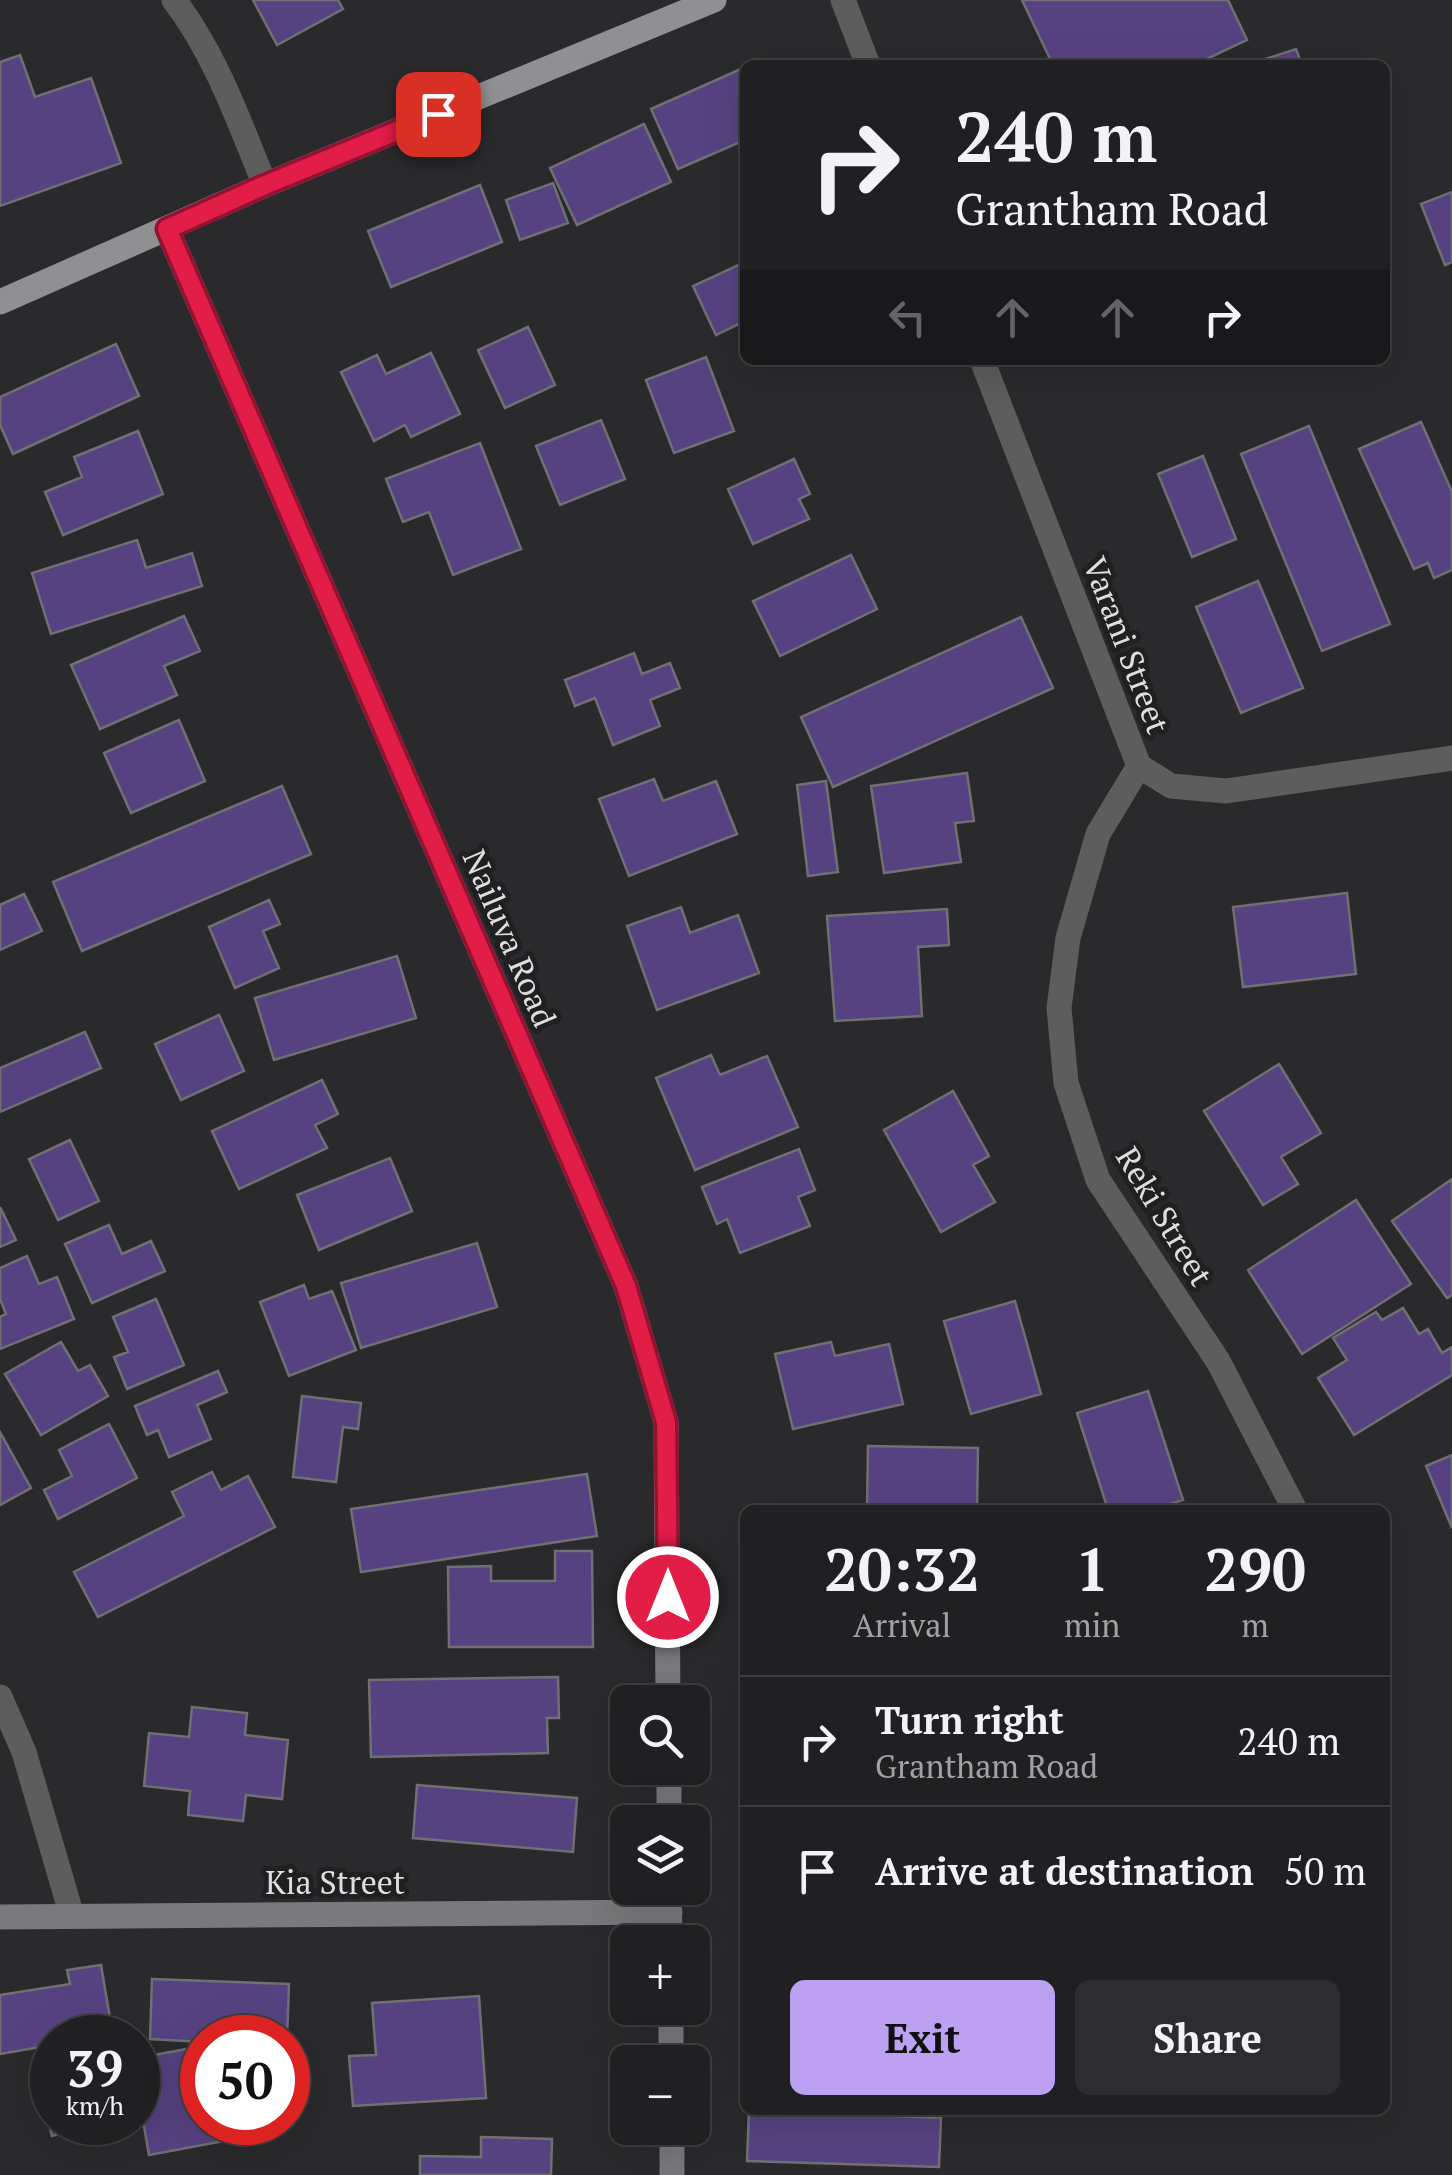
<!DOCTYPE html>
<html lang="en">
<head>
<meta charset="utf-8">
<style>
  body { margin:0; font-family:"PT Serif",serif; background:#2d2c2e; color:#f1f3f6; height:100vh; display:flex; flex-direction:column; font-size:38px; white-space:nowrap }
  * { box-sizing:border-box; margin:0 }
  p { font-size:32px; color:#a2a2a5 }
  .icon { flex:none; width:55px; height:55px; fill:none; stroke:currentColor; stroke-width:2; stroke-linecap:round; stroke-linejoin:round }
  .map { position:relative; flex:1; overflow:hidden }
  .panel { position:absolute; left:740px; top:1505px; width:650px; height:610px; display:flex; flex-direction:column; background:#201f21; border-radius:15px; box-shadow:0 10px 40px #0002,0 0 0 2px #3d3d3f }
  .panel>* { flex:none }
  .guide { position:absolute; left:740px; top:60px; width:650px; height:305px; border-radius:15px; box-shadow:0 10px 40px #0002,0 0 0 2px #3d3d3f; background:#201f21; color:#f1f3f6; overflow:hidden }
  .fabs { position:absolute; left:610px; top:1685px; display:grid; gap:20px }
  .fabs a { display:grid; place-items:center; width:100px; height:100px; border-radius:15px; background:#201f21; box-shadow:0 10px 40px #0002,0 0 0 2px #3d3d3f; font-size:50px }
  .speed { position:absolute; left:30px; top:2015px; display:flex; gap:20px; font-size:50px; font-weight:700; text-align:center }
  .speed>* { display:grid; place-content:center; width:130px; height:130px; border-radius:50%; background:#201f21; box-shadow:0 10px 40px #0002,0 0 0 2px #3d3d3f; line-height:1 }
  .speed small { font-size:25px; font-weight:400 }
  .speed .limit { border:15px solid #d22; background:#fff; color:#111 }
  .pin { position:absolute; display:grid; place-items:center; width:85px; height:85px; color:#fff; margin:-42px; border-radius:20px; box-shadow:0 5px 15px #0006 }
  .me { position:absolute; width:110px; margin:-55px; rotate:0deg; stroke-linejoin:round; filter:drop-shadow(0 0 8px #0008) }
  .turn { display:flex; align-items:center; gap:35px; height:210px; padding:0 50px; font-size:45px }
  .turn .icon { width:130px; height:130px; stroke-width:2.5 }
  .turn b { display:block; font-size:70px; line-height:85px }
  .lanes { display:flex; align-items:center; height:95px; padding:0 50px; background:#0003; justify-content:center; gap:50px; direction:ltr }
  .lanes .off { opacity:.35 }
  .eta { display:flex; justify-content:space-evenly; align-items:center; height:170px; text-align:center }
  .eta b { font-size:60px; font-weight:700; line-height:70px }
  .primary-button { display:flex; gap:20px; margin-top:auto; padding:20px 50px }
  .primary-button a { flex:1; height:115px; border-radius:15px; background:#bca0f2; color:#111; font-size:40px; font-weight:700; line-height:115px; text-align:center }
  .primary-button a+a { background:#2d2c2e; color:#f1f3f6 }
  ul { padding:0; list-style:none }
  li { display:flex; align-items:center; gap:30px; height:130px; padding:0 50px; border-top:2px solid #3d3d3f }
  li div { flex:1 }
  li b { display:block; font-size:38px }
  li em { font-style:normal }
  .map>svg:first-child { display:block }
</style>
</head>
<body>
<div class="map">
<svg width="1452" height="2175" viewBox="0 0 1452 2175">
  <rect width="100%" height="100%" fill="#2a292c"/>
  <path fill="#564280" stroke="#706f73" stroke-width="2.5" d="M253 0H338L343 9 277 45Z
    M1022 0H1228L1247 40 1194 65H1053Z
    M1296 49 1302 65H1250V64Z
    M20 55 35 97 91 78 121 163 0 206V62Z
    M741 69 745 79V140L678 169 651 109Z
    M644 124 671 182 577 225 550 168Z
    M553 183 568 223 520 240 506 200Z
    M480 185 502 242 391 287 368 231Z
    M1452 192V262L1445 265 1421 204Z
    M745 262V321L716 335 693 286Z
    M528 327 555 385 505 408 478 350Z
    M116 344 139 396 13 454 0 425V397Z
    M431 353 460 414 411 437 405 425 374 441 341 372 377 355 386 374Z
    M706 357 734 431 674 453 646 380Z
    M601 420 625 479 560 505 536 446Z
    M1421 422 1452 492V570L1434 578 1428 563 1414 569 1359 449Z
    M1309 426 1390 624 1322 651 1241 454Z
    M138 431 163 494 63 535 45 492 82 477 74 457Z
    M480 443 521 549 453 575 429 512 403 522 386 479Z
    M1203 456 1236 539 1192 557 1158 474Z
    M794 459 810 494 799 499 809 519 753 544 728 489Z
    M137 540 146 568 192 553 202 586 51 634 32 573Z
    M851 555 877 609 780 656 753 601Z
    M1258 581 1303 688 1241 713 1196 607Z
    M184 616 200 651 164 666 177 695 100 729 71 665Z
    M1021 617 1053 688 833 787 801 717Z
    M634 653 642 674 670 663 680 688 650 700 660 726 613 745 595 698 575 706 565 680Z
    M179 720 205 781 131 813 104 753Z
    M967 773 974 821 955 823 961 862 884 873 871 786Z
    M654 779 663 801 716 781 737 834 629 876 599 799Z
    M826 781 838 872 808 876 797 785Z
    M282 786 311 854 82 951 53 882Z
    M1347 893 1356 974 1243 987 1233 907Z
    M24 894 42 931 0 950V905Z
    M269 900 280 924 263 931 279 968 235 988 209 927Z
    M681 907 690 933 738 915 759 973 657 1010 627 926Z
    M947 909 949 945 918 947 922 1016 835 1021 827 916Z
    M397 956 416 1018 274 1060 255 998Z
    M219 1015 244 1071 181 1100 155 1044Z
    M85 1032 101 1068 0 1112V1068Z
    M711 1055 720 1075 767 1056 798 1127 695 1170 656 1078Z
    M1279 1064 1321 1133 1281 1157 1298 1184 1263 1205 1204 1111Z
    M322 1080 338 1114 315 1125 327 1148 239 1189 212 1131Z
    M953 1091 989 1156 973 1165 995 1202 941 1232 884 1130Z
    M70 1140 99 1201 58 1220 29 1159Z
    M799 1149 815 1190 798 1197 810 1226 740 1253 727 1219 717 1224 702 1187Z
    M390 1158 412 1211 319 1250 297 1195Z
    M1452 1179V1295L1447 1298 1392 1221Z
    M1356 1200 1411 1284 1302 1354 1248 1270Z
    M0 1207 16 1240 0 1247Z
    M109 1225 122 1254 151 1241 165 1271 92 1303 65 1244Z
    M477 1243 497 1307 361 1348 341 1283Z
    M27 1256 39 1284 57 1277 74 1319 0 1349V1317L6 1314 0 1299V1268Z
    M304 1285 309 1299 332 1291 356 1350 289 1376 260 1302Z
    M156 1299 184 1365 127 1389 114 1357 128 1352 113 1317Z
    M1015 1301 1041 1394 971 1414 944 1321Z
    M1403 1308 1419 1334 1428 1329 1442 1353 1452 1347V1375L1354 1435 1318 1378 1347 1360 1333 1338 1376 1312 1382 1320Z
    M61 1342 78 1371 90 1365 108 1396 41 1435 5 1374Z
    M831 1342 835 1356 889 1344 903 1404 793 1429 775 1354Z
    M218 1371 227 1392 197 1405 211 1439 169 1457 158 1430 147 1435 135 1406Z
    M1148 1391 1183 1500 1150 1510H1108L1077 1413Z
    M302 1396 361 1403 358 1429 343 1427 336 1482 293 1477Z
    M109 1424 137 1478 58 1519 44 1490 72 1476 59 1450Z
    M0 1432 31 1488 0 1505Z
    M868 1446 978 1448 977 1510H867Z
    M1452 1455V1528L1426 1466Z
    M212 1472 221 1490 248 1476 275 1527 98 1617 74 1572 184 1516 172 1492Z
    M587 1474 597 1536 361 1572 351 1509Z
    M555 1551H592L593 1647H449L448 1567 491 1566V1581H555Z
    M558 1677 559 1718H547L548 1753 371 1757 369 1680Z
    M192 1707 247 1713 245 1735 288 1740 282 1799 246 1795 243 1821 188 1815 190 1791 144 1786 149 1733 189 1737Z
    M417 1785 577 1798 573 1852 413 1838Z
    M101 1965 113 2036 52 2038V2045L0 2054V1995L70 1984 67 1970Z
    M152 1979 289 1984 287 2038H202V2042L150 2039Z
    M479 1996 486 2098 353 2106 349 2056 376 2055 372 2003Z
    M202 2046V2122H282L283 2130 149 2155 138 2092V2058Z
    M52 2090V2122H103L52 2136 41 2093Z
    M749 2110H849L848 2114 941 2118 939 2167 747 2161Z
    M481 2137 552 2139 551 2175H420V2156L481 2157Z"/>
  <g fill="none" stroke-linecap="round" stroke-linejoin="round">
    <path stroke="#5d5d5e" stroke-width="25" d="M174 0C216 55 239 122 265 185
      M843 0 868 65
      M982 360 1139 766 1171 786 1226 791 1452 758
      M1139 766 1098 834 1068 938 1059 1008 1066 1083 1098 1180 1218 1361 1295 1510
      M0 1697 24 1752 72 1916"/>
    <path stroke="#7a797c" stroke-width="25" d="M167 229 626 1286 666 1422 668 1702
      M669 1768V1822
      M669 1888 670 1942
      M0 1917 670 1912
      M671 2008V2062
      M672 2128V2175"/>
    <path stroke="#908f92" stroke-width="25" d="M0 302 265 185 714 0"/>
  </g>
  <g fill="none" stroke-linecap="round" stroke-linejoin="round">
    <g stroke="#92132f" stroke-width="25">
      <path id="route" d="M438 114 265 185 167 229 626 1286 666 1422 668 1597"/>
    </g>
    <use href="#route" stroke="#e11d48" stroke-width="18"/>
  </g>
  <g text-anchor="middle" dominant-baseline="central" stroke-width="10" stroke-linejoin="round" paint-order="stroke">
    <g font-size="32" fill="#dedddf" stroke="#202022">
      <text transform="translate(1127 645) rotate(69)">Varani Street</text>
      <text transform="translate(510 938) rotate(67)">Nailuva Road</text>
      <text transform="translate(1165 1216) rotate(59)">Reki Street</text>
      <text x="335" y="1882">Kia Street</text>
    </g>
  </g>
</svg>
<div class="fabs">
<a><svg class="icon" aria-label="search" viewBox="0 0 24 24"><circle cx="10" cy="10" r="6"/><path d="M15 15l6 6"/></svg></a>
<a><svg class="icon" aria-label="layers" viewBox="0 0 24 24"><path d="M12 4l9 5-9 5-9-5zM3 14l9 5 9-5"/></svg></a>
<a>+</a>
<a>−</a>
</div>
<div class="speed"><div>39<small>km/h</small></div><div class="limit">50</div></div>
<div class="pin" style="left:438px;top:114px;background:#d93025"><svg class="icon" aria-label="arrive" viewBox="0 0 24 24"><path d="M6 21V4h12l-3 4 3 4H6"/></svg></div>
<svg class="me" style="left:668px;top:1597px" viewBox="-20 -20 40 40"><circle r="17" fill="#e11d48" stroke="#fff" stroke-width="3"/><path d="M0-11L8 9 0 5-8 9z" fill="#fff"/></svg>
<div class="guide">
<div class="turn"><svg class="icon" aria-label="right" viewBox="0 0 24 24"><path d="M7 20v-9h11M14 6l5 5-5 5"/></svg><div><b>240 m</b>Grantham Road</div></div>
<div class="lanes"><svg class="icon off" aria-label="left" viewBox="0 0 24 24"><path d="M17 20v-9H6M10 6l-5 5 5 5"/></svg><svg class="icon off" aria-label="ahead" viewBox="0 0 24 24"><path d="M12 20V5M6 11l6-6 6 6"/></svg><svg class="icon off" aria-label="ahead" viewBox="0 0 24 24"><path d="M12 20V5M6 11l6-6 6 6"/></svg><svg class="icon" aria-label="right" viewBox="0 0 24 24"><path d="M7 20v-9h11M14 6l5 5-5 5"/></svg></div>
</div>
<section class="panel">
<div class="eta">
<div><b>20:32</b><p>Arrival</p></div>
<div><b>1</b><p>min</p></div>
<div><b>290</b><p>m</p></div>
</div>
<ul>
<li><svg class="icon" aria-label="right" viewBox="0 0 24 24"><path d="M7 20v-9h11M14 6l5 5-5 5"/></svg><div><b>Turn right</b><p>Grantham Road</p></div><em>240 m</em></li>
<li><svg class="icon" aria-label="arrive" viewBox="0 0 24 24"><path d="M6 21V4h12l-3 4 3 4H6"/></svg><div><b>Arrive at destination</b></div><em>50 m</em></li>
</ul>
<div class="primary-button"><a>Exit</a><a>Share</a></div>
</section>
</div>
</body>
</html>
